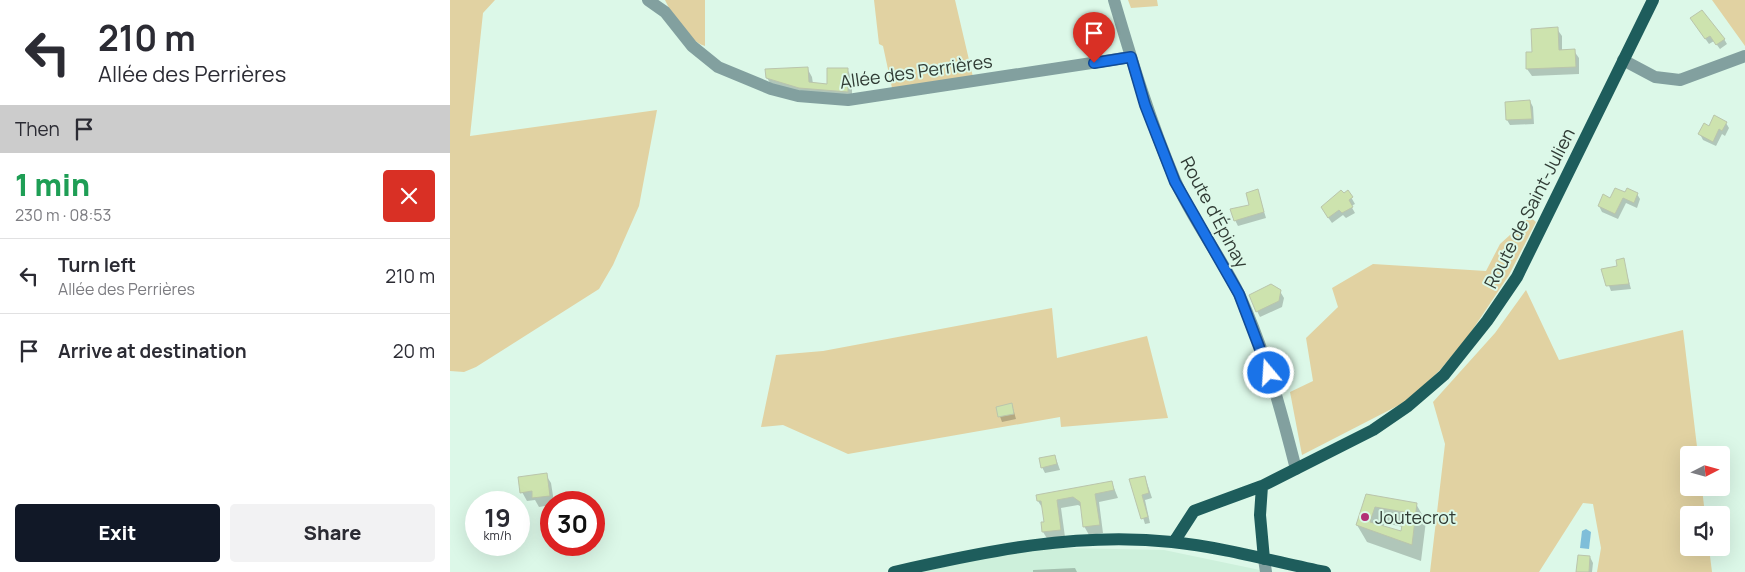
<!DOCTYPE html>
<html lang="en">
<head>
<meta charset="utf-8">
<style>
  body { margin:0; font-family:Manrope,sans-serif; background:#f2f2f3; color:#2b2b33; height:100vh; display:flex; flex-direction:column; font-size:19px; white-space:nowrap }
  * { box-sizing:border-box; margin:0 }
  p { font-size:16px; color:#7c7c81 }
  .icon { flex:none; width:28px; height:28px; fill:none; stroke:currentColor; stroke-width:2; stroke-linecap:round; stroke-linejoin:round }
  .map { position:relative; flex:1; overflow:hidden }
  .sheet { display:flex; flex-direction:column; background:#fff; width:450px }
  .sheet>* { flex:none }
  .banner { background:#fff; color:#2b2b33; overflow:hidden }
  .needle { width:32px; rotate:84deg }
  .fabs { position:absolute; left:1230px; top:446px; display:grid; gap:10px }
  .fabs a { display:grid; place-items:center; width:50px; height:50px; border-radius:5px; background:#fff; box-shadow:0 5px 20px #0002; font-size:25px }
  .speed { position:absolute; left:15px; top:491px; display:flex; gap:10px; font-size:25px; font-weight:700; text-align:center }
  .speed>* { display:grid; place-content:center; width:65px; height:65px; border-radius:50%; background:#fff; box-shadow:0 5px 20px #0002; line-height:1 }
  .speed small { font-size:12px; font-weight:400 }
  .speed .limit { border:8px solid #d22; background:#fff; color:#111 }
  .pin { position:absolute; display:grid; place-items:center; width:42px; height:42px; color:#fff; margin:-51px -21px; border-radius:50% 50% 50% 0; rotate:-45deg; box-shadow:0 0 5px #0007 }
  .pin .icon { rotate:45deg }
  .me { position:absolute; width:55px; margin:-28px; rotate:342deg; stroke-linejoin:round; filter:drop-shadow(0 0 4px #0008) }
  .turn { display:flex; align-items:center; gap:18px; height:105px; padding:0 15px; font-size:22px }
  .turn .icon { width:65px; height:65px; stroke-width:2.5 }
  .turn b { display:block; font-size:35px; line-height:42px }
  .then { display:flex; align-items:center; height:48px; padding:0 15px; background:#0003; gap:10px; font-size:19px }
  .round { display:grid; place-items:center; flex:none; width:52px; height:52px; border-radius:5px; background:#f2f2f3 }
  .summary { display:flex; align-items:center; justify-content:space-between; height:85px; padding:0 15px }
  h1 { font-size:30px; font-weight:800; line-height:38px; color:#1e9e55 }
  .primary-button { display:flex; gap:10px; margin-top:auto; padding:10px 15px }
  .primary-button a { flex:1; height:58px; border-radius:5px; background:#111827; color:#fff; font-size:20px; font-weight:800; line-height:58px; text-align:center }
  .primary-button a+a { background:#f2f2f3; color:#2b2b33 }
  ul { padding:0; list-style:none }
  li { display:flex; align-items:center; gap:15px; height:75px; padding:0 15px; border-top:1px solid #e1e1e2 }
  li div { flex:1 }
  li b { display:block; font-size:19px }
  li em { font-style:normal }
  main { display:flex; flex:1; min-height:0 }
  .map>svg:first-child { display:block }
</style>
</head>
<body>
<main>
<section class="sheet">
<div class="banner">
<div class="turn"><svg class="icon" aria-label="left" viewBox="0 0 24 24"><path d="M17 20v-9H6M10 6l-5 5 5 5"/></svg><div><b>210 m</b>Allée des Perrières</div></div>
<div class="then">Then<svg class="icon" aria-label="arrive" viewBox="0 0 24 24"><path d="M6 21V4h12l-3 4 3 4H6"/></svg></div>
</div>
<div class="summary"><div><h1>1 min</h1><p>230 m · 08:53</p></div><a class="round" style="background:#d93025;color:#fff"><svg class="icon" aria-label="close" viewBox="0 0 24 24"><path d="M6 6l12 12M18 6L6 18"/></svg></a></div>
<ul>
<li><svg class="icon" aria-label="left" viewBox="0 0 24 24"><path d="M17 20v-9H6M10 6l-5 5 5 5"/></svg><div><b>Turn left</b><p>Allée des Perrières</p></div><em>210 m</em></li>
<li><svg class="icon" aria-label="arrive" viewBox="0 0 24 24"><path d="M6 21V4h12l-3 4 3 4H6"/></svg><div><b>Arrive at destination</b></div><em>20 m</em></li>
</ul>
<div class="primary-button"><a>Exit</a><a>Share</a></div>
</section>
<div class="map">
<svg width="1295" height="572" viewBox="0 0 1295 572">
  <rect width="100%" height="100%" fill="#dcf8e8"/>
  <path fill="#cdf0db" d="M615 548 714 550 810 570V572H458L537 552Z"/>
  <path fill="#e1d2a2" d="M0 0H45L33 13 20 136 207 110 189 206 163 265 149 289 26 367 14 372 0 371Z
    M215 0H255V46C237 40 223 17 215 0Z
    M424 0H505L523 77 442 88 433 46 429 44Z
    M678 0H707L708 6 681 8Z
    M1262 0H1295V46Z
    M1080 217 1086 222 1059 275 1017 338 990 370 957 401 852 455 840 392 863 381 856 338 888 307 882 288 923 264 1036 271 1050 244Z
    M1076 290 1109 360 1233 330 1248 455H1239V488H1252L1255 515H1239V548H1259L1262 572H1147L1151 548 1143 504 1133 503 1089 572H980L995 444 983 402 1045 333Z
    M602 308 607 358 697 336 718 418 611 427 610 417 398 454 333 425 311 427 326 355 373 351Z"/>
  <path fill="#7fbed9" d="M1136 529 1141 532 1139 549 1130 548 1132 531Z"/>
  <path fill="#0003" fill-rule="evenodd" d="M1245 24 1274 39 1277 44 1270 49 1264 41 1259 44Z
    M1107 29 1112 36V51H1124L1129 58V74L1082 76 1077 69 1083 53Z
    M357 68 362 77 363 84 379 85 397 69 402 78V100L322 86 317 78Z
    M1080 101 1083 107 1084 124 1060 125 1057 120Z
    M1276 123 1279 128 1275 136 1272 134 1266 146 1253 140 1250 134 1260 127Z
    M808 191 816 218 788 226 785 220 800 205Z
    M898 192 905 204 901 206 905 213 896 218 893 215 882 223 875 213Z
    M1175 194H1187L1190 199 1187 208 1176 203 1168 219 1152 212 1149 206Z
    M1173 260 1181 289 1161 291 1153 270 1168 267Z
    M822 286 828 288 834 298 832 307 810 317 807 311Z
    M562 405 566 419 552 422 547 408Z
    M605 456 610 470 595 473 592 467Z
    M96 475 101 483 104 502 101 505 89 507 85 500 77 501 72 492Z
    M695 477 702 498 695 500 700 523 695 524 681 480Z
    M662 483 668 498 649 502 653 533 639 535 634 526 632 507 628 505 611 508 615 537 598 540 593 532 595 523 593 509 588 501Z
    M917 496 966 504 976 521 971 561 917 542 907 525ZM935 523 953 527 952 533 933 527Z
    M1140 557 1143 563 1142 572H1128Z
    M625 568 627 572H583V570Z"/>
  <path fill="#cde3ae" stroke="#bac5ac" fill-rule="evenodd" d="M1252 10 1275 39 1266 45 1260 36 1255 39 1240 18Z
    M1108 27 1109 50 1125 49 1126 67 1076 69V52H1082L1081 29Z
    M358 67 359 82 377 84V68H398V92L349 88 316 78 315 69Z
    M1080 100 1082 119 1056 120 1055 102Z
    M1264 115 1277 122 1272 131 1269 129 1263 142 1248 134 1254 123 1259 126Z
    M1165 188 1175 192 1177 188 1188 193 1184 203 1173 198 1165 214 1148 206 1153 194 1160 198Z
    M808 189 814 212 784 221 780 209 799 205 796 193Z
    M891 190 894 193 898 190 903 197 899 200 903 207 892 213 889 210 878 218 871 207Z
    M1174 258 1179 284 1156 286 1151 269 1167 266 1166 260Z
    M821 284 831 290 829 301 806 312 799 295Z
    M562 403 564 414 548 417 546 407Z
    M605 455 607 464 591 468 589 458Z
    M97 473 100 496 82 498V491L70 493 68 477Z
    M695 476 699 493 692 495 698 517 691 519 679 479Z
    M662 481 664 490 645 494 650 525 633 527 630 502 623 497 607 500 611 530 592 532 591 522H594L591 501H587L586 495Z
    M916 494 967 503 962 545 906 525ZM925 507 954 512 951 531 920 522Z
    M1128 555 1140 556 1139 572H1126Z"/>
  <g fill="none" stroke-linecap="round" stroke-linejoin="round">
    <path stroke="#82a09f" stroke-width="12" d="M198 0 215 12 242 46 268 67 321 89 348 96 398 100 681 57
      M664 0C682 61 700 121 725 180 742 220 771 256 790 296 815 351 831 410 846 469
      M1173 60 1205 77 1230 80 1295 56
      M814 559 816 572"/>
    <path stroke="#1e5d5c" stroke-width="12" d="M812 486 810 515 814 559
      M724 542 744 511 812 486 923 430 958 406 994 375 1037 321 1067 277 1203 0
      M444 572C536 551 627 532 722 542 772 547 826 562 875 572"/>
  </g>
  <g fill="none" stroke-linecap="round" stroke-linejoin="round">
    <g stroke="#114b97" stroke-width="12">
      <path id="route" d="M644 63 681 57 695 105 725 182 789 294 819 373"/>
    </g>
    <use href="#route" stroke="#1a73e8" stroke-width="9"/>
  </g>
  <circle fill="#b32f75" stroke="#dcf8e8" stroke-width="2" cx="915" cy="517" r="5"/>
  <g text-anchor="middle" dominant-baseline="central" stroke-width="4" stroke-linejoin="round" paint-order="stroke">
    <g font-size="18" fill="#303b34" stroke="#dcf8e8">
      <text transform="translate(466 71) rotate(-8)">Allée des Perrières</text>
      <text transform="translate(1079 208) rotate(-63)">Route de Saint-Julien</text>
      <text transform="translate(765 212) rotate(62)">Route d'Épinay</text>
    </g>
    <g font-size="18" fill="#303b34" stroke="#dcf8e8" text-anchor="start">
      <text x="925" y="517">Joutecrot</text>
    </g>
  </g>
</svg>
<div class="fabs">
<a><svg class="needle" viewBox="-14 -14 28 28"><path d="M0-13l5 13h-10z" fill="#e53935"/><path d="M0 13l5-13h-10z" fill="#7c7c81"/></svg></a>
<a><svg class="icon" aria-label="sound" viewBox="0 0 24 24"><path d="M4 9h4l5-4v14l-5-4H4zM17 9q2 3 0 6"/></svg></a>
</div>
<div class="speed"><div>19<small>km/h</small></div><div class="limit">30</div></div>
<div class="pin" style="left:644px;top:63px;background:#d93025"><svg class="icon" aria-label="arrive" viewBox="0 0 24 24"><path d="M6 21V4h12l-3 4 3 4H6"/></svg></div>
<svg class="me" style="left:819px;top:373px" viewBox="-20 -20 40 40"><circle r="17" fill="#1a73e8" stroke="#fff" stroke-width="3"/><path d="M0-11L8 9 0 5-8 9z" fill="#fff"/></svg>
</div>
</main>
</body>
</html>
